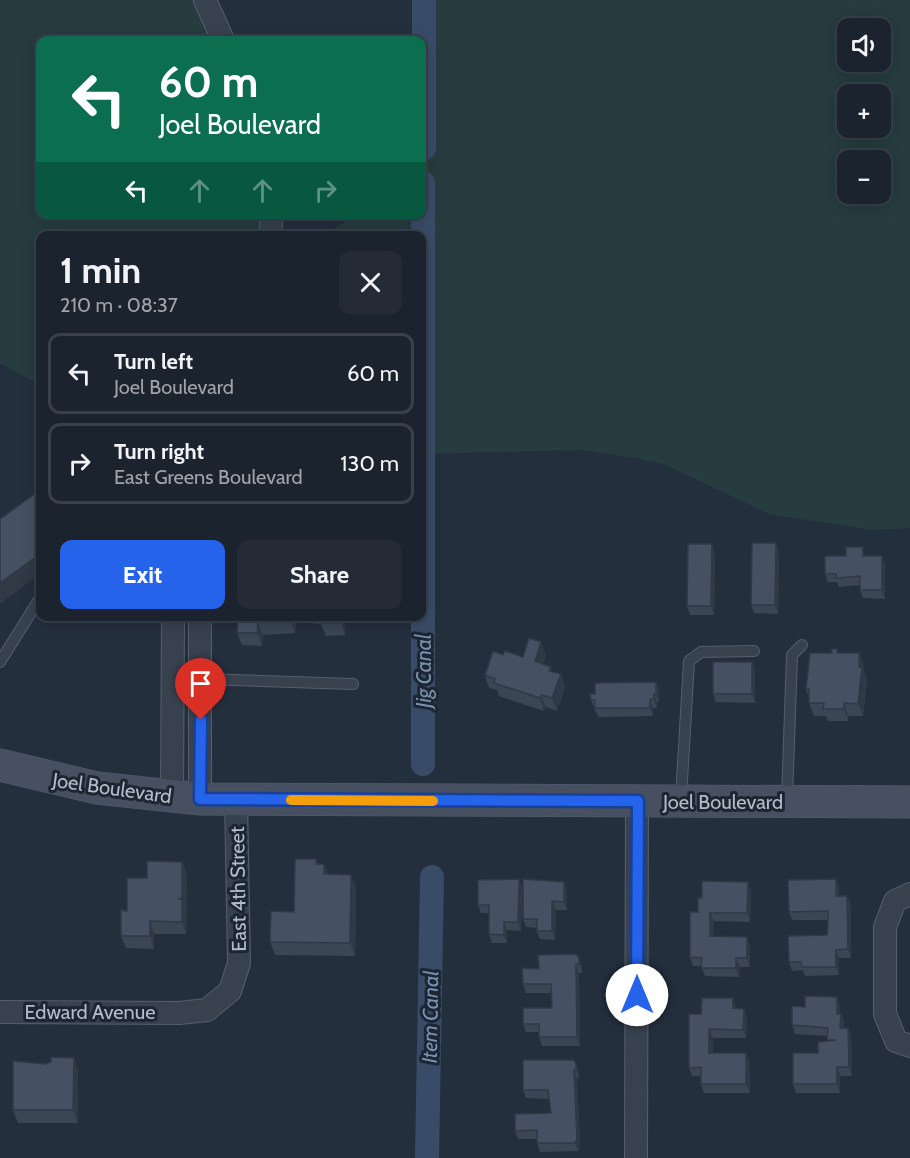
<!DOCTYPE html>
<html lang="en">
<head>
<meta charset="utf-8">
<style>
  body { margin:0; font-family:Cabin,sans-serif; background:#242b36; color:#f1f3f6; height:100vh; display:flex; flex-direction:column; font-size:22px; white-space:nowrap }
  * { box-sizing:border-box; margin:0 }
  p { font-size:20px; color:#a0a4aa }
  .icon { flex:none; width:33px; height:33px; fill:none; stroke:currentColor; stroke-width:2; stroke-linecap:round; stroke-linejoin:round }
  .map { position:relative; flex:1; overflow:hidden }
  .panel { position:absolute; left:36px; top:231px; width:390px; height:390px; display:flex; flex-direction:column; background:#1b232e; border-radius:12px; box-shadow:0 3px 15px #0003,0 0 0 2px #39404a }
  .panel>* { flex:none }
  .banner { position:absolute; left:36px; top:36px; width:390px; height:183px; border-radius:12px; box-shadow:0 3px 15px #0003,0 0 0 2px #39404a; background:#0b6e4f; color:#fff; overflow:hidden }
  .buttons { position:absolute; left:837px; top:18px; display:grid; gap:12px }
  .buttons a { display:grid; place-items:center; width:54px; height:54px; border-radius:12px; background:#1b232e; box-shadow:0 3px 15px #0003,0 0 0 2px #39404a; font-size:30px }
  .pin { position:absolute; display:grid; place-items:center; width:51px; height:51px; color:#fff; margin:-62px -26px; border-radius:50% 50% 50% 0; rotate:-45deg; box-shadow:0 0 6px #0007 }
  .pin .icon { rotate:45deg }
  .me { position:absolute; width:66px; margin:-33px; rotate:0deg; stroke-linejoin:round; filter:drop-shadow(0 0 4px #0008) }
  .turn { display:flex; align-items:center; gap:21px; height:126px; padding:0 24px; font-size:27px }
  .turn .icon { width:78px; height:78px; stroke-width:2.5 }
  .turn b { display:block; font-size:42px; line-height:51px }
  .lanes { display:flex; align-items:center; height:57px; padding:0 24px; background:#0003; justify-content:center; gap:30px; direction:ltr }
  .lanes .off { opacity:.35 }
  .round { display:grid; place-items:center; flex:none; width:63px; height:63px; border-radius:12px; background:#242b36 }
  .overview { display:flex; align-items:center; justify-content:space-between; height:102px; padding:0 24px }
  h1 { font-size:36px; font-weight:700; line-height:45px }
  .button { display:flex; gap:12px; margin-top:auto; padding:12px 24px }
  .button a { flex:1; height:69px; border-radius:12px; background:#2563eb; color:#fff; font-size:24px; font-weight:700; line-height:69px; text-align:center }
  .button a+a { background:#242b36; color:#f1f3f6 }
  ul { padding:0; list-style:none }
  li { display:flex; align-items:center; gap:18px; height:81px; margin:0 12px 9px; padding:0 12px; border:3px solid #39404a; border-radius:12px }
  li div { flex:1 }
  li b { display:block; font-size:22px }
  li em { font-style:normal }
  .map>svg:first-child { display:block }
</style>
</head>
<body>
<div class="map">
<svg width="910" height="1158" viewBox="0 0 910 1158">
  <rect width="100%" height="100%" fill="#242f3e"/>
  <path fill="#263c3f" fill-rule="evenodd" d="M0 0H206L225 40H40V214L276 215 279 235 40 236V385L0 363Z
    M427 0H910V528L873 530 769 514 666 465 641 459 582 450 422 454V236L311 235 330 231 355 215 422 214ZM848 28H880V62H848ZM848 94H880V128H848ZM848 160H880V194H848Z"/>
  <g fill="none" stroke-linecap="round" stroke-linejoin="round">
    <path stroke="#394c67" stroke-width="24" d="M424 148V0
      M423 764V183
      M427 1158 432 877"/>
    <g stroke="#565f6c" stroke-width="12">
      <path id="lane" d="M0 662 40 598
        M173 678 353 684
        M681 798 689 661 701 652 754 651
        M787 799 792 655 802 645"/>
    </g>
    <g stroke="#565f6c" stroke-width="24">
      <path id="street" d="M205 0 223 40
        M270 236 272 214
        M172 797 173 616
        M200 799V616
        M910 894 895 901 885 927V1014L896 1041 910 1046
        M0 1012 179 1013 207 1010 230 991 239 963 236 800
        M636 1158 637 801"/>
    </g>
    <g stroke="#565f6c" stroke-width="33">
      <path id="secondary" d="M0 765 97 788 200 799 910 802"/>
    </g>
    <use href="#lane" stroke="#38414e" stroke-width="10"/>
    <use href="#street" stroke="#38414e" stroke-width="22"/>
    <use href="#secondary" stroke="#465061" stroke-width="32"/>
  </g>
  <path fill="#3b4654" d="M712 544 715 553 714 615H690L687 606Z
    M779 552 778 614 754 613 751 605Z
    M866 556H882L885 565V599L863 598 860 590V585L839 587 837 582H828L825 574Z
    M238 616H345V635L326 636 321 624 296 622 295 633 263 635 262 646 242 645 237 633Z
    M838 653 864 666 863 670 867 679 863 716H848V721H828L826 716H814L809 703V698L806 689Z
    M503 655 523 657 546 655 543 664 553 672 561 674 565 687 557 711 546 707 544 711 499 696 497 690 489 688 485 675Z
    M752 662 755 671V703L716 702 713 694Z
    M656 682 659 691V702H657V708H653V716L598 717 591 700 595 694Z
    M316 859 317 864H324L328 874 356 887 355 956 275 955 270 942 294 912Z
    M182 862 187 874 186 934H154V949L126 948 121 936 147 878Z
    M519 879 522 888 521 931 507 930V943H492L489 934V913H481L478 905Z
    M836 879 839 888V896H847L851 905V958H839V975L805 976 803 970 792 971 789 962 827 935 828 920H792L789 912Z
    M567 890V910H556L555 940 540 939 537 931V928L526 927 523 919Z
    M751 890 750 922 714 921 713 936 747 937 750 946V967H740L739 977 705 976 701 966H693L690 957 702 898Z
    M576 954 582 966V973H579L580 1046H542L539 1037V1032H526L523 1024 552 1008 551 993H526L523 984 539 969Z
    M837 997 840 1006V1014H841L844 1022V1028H848L851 1037 852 1076H840V1093H796L793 1084 828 1041 827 1036 795 1034 792 1025 805 1007Z
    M733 998 736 1009 747 1017 746 1038H713V1053H746L749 1061 750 1093H704L701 1084V1076H692L689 1068 701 1014Z
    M74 1058 78 1070V1123H18L13 1110 45 1064Z
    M574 1060 579 1072V1078H577L580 1148 578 1151 540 1152 537 1143V1139H518L515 1131 551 1113 549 1099 526 1098 523 1090Z"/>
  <path fill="#303945" d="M776 543 779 552 778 614 775 605Z
    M712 544 715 553 714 615 711 606Z
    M40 554V574L0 604V583Z
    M882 556 885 565V599L882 590Z
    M291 616H294L296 622 295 633 290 620Z
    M341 616H345V635L341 623Z
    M258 622 263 635 262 646 257 633Z
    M541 642 546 655 539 674 535 661Z
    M859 653 864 666 863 670 867 679 863 716 858 704Z
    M752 662 755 671V703L752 694Z
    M561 674 565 687 557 711 552 698Z
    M656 682 659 691V702L656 694Z
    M654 694 657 702V708L654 699Z
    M541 695 546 707 544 711 540 698Z
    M650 699 653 708V716L650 708Z
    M844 703 848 716V721L844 709Z
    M182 862 187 874 186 934 182 922 179 899Z
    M324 864 329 876 324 874Z
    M351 875 356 887 355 956 350 943Z
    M519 879 522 888 521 931 518 922Z
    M836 879 839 888V905L836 896Z
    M564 882 567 890V910L564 902Z
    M748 882 751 890 750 922 747 913Z
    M847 896 851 905V958L848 949Z
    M552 901 556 910 555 940 552 931Z
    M710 913 714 921 713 945 710 936Z
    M150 921 154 934V949L150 936Z
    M504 922 507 930V943L504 935Z
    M747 937 750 946V967L747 958Z
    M836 950 839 958V975L836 967Z
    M579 958 582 966V973L579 964Z
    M736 958 740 967 739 977 736 968Z
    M576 964 579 973 580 1046 577 1037Z
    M837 997 840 1006V1022L837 1014Z
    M733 998 736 1007V1017L733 1008Z
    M744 1009 747 1017 746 1038 743 1030Z
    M841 1014 844 1022 843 1037 840 1028Z
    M848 1028 851 1037 852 1076 849 1067Z
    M709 1029 713 1038V1061L709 1053Z
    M746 1053 749 1061 750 1093 746 1084Z
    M74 1058 78 1070V1123L73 1110Z
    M576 1064 579 1072V1078L576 1070Z
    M837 1067 840 1076V1093L837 1084Z
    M574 1070 577 1078 580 1148 578 1151 575 1143Z"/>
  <path fill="#455162" stroke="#303945" stroke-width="1.5" d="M40 490V554L0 583V519Z
    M752 543H776L775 605H751Z
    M688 544H712L711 606H687Z
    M846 547H863V556H882V590H860V576L836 578V574H825V556H846Z
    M238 616H291L290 620 258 622 257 633H237Z
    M321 616H341V623H321Z
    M529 638 541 642 535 661 551 667 549 671 561 674 552 698 541 695 540 698 494 683 495 679 485 675 493 651 503 655 505 651 523 657Z
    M831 649H837V653H859V667H862L858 704 844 703V709H823L824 703H809V689H806L810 653H832Z
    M713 662H752V694H713Z
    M656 682V694H654V699H650V708H595V700H591L590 694H595V683Z
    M295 859H316V864H324V874L351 875 350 943 270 942 271 911 294 912Z
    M147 861 182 862V897L179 899H182V922L150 921V936H121V910L127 911V878H147Z
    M519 879 518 922H504V935L489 934V905H478V880Z
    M523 879 564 882V902L552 901V931H537V919H523Z
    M836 879V896H847L848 949 836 950V967H802L801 962H789L788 936 827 935 828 923V911L789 912 788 880Z
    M702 881 748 882 747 913H710V936L747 937V958H736V968H701L702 958 690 957V912H698V898H702Z
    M576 954 579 958V964H576L577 1037H539V1024H523V1008H552L551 984H523L522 968 539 969 538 955Z
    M805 996 837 997V1014H841L840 1028H848L849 1067H837V1084H793V1053H818V1042L836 1040H827L828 1028 792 1025V1006L805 1007Z
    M702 998H733V1008L744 1009 743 1030 709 1029V1053H746V1084H701V1067L689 1068V1014H701Z
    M51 1057 74 1058 73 1110H13V1061L45 1064 51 1062Z
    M523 1060H574L576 1064V1070H574L577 1139 575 1143H537V1130L515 1131V1114L551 1113 548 1090H523Z"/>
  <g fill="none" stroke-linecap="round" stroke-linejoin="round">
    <g stroke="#184099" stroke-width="15">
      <path id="route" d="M201 720 200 799 638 801 637 995"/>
    </g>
    <use href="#route" stroke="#2563eb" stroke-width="10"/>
    <path stroke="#f59e0b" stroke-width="10" d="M291 800 433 801"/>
  </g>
  <g text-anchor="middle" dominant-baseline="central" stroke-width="6" stroke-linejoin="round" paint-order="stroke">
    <g font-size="20" fill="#b4bcc9" stroke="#1d2633">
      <text transform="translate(112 788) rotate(8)">Joel Boulevard</text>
      <text x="723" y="802">Joel Boulevard</text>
      <text transform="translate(238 889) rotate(-91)">East 4th Street</text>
      <text x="90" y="1012">Edward Avenue</text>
    </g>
    <g font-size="21" font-style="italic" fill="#7c92b1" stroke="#1d2633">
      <text transform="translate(423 671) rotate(-90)">Jig Canal</text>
      <text transform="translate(430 1017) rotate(-89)">Item Canal</text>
    </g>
  </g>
</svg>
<div class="buttons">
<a><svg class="icon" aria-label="sound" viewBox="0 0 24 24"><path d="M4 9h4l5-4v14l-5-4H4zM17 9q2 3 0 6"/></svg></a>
<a>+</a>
<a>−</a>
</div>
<div class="pin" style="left:201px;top:720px;background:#d93025"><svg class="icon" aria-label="arrive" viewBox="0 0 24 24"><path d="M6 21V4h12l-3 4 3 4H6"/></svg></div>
<svg class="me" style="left:637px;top:995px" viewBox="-20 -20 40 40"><circle r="19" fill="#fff"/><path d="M0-13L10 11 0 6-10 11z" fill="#2563eb"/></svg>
<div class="banner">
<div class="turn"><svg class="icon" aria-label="left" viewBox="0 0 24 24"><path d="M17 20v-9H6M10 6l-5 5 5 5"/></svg><div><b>60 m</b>Joel Boulevard</div></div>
<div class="lanes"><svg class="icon" aria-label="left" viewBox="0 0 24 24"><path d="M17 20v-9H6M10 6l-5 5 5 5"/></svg><svg class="icon off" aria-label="ahead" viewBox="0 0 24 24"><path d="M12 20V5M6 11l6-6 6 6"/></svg><svg class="icon off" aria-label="ahead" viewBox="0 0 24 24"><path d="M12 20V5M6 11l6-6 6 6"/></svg><svg class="icon off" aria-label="right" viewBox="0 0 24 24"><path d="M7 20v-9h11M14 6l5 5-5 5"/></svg></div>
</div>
<section class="panel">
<div class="overview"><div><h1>1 min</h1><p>210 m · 08:37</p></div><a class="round"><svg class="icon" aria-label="close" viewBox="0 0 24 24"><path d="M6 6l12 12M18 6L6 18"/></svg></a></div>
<ul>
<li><svg class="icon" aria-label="left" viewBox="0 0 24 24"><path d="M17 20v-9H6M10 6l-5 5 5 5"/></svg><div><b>Turn left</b><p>Joel Boulevard</p></div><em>60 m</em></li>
<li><svg class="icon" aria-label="right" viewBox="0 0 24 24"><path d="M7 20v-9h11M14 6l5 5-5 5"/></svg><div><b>Turn right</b><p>East Greens Boulevard</p></div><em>130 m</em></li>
</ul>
<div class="button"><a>Exit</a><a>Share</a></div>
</section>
</div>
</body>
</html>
